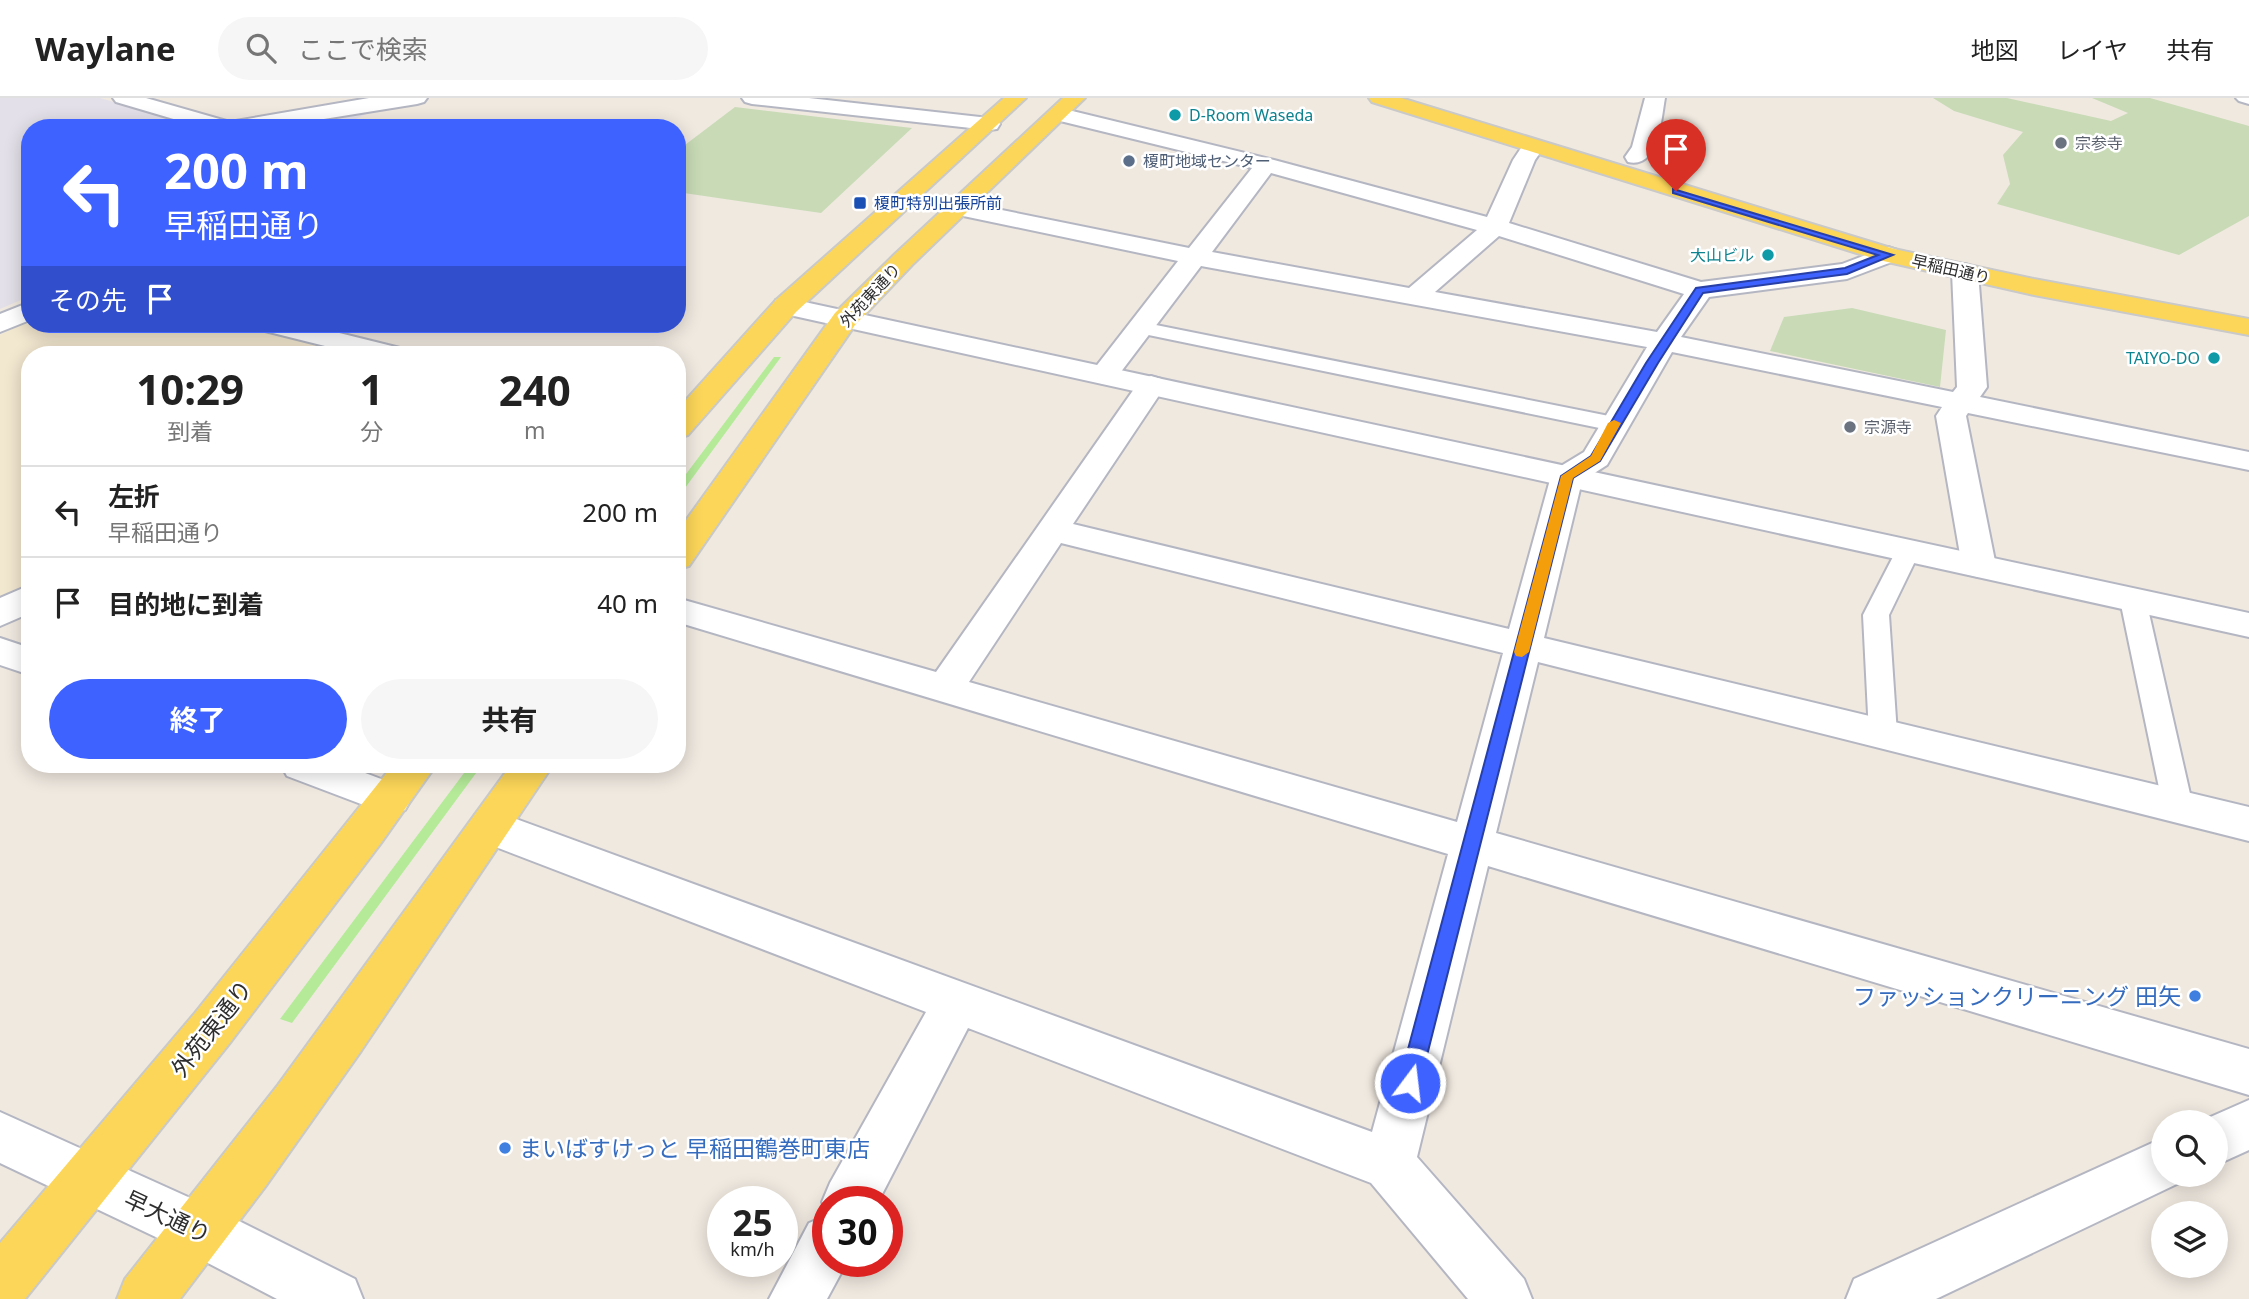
<!DOCTYPE html>
<html lang="ja">
<head>
<meta charset="utf-8">
<style>
  body { margin:0; font-family:"Noto Sans","Noto Sans JP",sans-serif; background:#f6f6f6; color:#222; height:100vh; display:flex; flex-direction:column; font-size:26px; white-space:nowrap }
  * { box-sizing:border-box; margin:0 }
  p { font-size:23px; color:#767676 }
  .icon { flex:none; width:38px; height:38px; fill:none; stroke:currentColor; stroke-width:2; stroke-linecap:round; stroke-linejoin:round }
  .map { position:relative; flex:1; overflow:hidden }
  .sheet { position:absolute; left:21px; top:248px; width:665px; height:427px; display:flex; flex-direction:column; background:#fff; border-radius:28px; box-shadow:0 4px 18px #0003 }
  .sheet>* { flex:none }
  .banner { position:absolute; left:21px; top:21px; width:665px; height:214px; border-radius:28px; box-shadow:0 4px 18px #0003; background:#3e62ff; color:#fff; overflow:hidden }
  .tools { position:absolute; left:2151px; top:1012px; display:grid; gap:14px }
  .tools a { display:grid; place-items:center; width:77px; height:77px; border-radius:50%; background:#fff; box-shadow:0 4px 18px #0003; font-size:35px }
  .speed { position:absolute; left:707px; top:1088px; display:flex; gap:14px; font-size:35px; font-weight:700; text-align:center }
  .speed>* { display:grid; place-content:center; width:91px; height:91px; border-radius:50%; background:#fff; box-shadow:0 4px 18px #0003; line-height:1 }
  .speed small { font-size:18px; font-weight:400 }
  .speed .limit { border:10px solid #d22; background:#fff; color:#111 }
  .pin { position:absolute; display:grid; place-items:center; width:60px; height:60px; color:#fff; margin:-72px -30px; border-radius:50% 50% 50% 0; rotate:-45deg; box-shadow:0 0 7px #0007 }
  .pin .icon { rotate:45deg }
  .me { position:absolute; width:77px; margin:-38px; rotate:15deg; stroke-linejoin:round; filter:drop-shadow(0 0 5px #0008) }
  .turn { display:flex; align-items:center; gap:24px; height:147px; padding:0 28px; font-size:32px }
  .turn .icon { width:91px; height:91px; stroke-width:2.5 }
  .turn b { display:block; font-size:49px; line-height:60px }
  .then { display:flex; align-items:center; height:66px; padding:0 28px; background:#0003; gap:14px; font-size:26px }
  .eta { display:flex; justify-content:space-evenly; align-items:center; height:119px; text-align:center }
  .eta b { font-size:42px; font-weight:700; line-height:49px }
  .primary-button { display:flex; gap:14px; margin-top:auto; padding:14px 28px }
  .primary-button a { flex:1; height:80px; border-radius:42px; background:#3e62ff; color:#fff; font-size:28px; font-weight:700; line-height:80px; text-align:center }
  .primary-button a+a { background:#f6f6f6; color:#222 }
  ul { padding:0; list-style:none }
  li { display:flex; align-items:center; gap:21px; height:91px; padding:0 28px; border-top:2px solid #e0e0e0 }
  li div { flex:1 }
  li b { display:block; font-size:26px }
  li em { font-style:normal }
  header { display:flex; align-items:center; gap:42px; box-sizing:border-box; height:98px; padding:0 35px; background:#fff; border-bottom:2px solid #e0e0e0 }
  header strong { font-size:33px }
  nav { display:flex; gap:38px; margin-inline-start:auto; font-size:24px }
  .search { width:490px; height:63px; background:#f6f6f6; display:flex; align-items:center; gap:18px; box-sizing:border-box; padding:0 24px; border-radius:38px; color:#767676; font-size:26px }
  .map>svg:first-child { display:block }
</style>
</head>
<body>
<header>
<strong>Waylane</strong>
<div class="search"><svg class="icon" aria-label="search" viewBox="0 0 24 24"><circle cx="10" cy="10" r="6"/><path d="M15 15l6 6"/></svg>ここで検索</div>
<nav><a>地図</a><a>レイヤ</a><a>共有</a></nav>
</header>
<div class="map">
<svg width="2249" height="1201" viewBox="0 0 2249 1201">
  <rect width="100%" height="100%" fill="#f0e9e0"/>
  <path fill="#e3e0e9" d="M0 0H100L204 30H30V198L0 211Z
    M349 13 366 16 338 30H263Z"/>
  <path fill="#f2e7cf" d="M30 222V226H227L358 257H30V485L0 502V237Z"/>
  <path fill="#b5ea99" d="M774 259H781L677 401V388Z
    M470 667H482L292 925 280 921Z"/>
  <path fill="#c8dbb6" d="M1933 0H2007L2111 23 2128 15 2092 0H2150L2249 28V118L2179 157 1997 106 2010 86 2003 57 2023 34 1954 13Z
    M735 9 912 30 821 115 677 94V53Z
    M1852 210 1946 232 1940 289 1770 253 1784 219Z"/>
  <g fill="none" stroke-linecap="round" stroke-linejoin="round">
    <g stroke="#b4b6c2" stroke-width="4">
      <path id="lane" d="M2236 0H2249V6L2239 3Z
        M1141 224 1614 319 1622 321 1625 326 1622 331 1614 333 1134 234 1131 230 1134 226Z
        M1908 445 1917 447 1920 453 1889 517 1897 636 1893 644 1883 647 1873 644 1869 636 1863 517 1896 453 1899 447Z
        M2133 493 2142 496 2146 502 2193 709 2189 717 2178 721 2167 717 2163 709 2120 502 2124 496Z"/>
    </g>
    <g stroke="#b4b6c2" stroke-width="4">
      <path id="street" d="M113 0H146L230 24 369 0H427L424 4 417 6 268 30H204L116 4Z
        M742 0H809L989 20 997 21 1000 26 997 31 989 32 752 6 745 4Z
        M1645 0H1665C1661 21 1659 71 1628 64L1625 59 1632 49Z
        M1060 10 1274 62 1487 119 1513 62 1525 44H1541L1544 49 1535 62 1509 125 1701 184 1842 166 1879 152 1888 149 1897 152 1901 157 1897 162 1847 181 1709 199 1681 239 1953 294 1957 289 1952 174 1956 169 1965 166 1974 169 1978 174 1987 289 1980 299 2249 354V372L1968 315 1966 318 1996 468 1991 476 1979 479 1967 476 1962 468 1936 318 1942 309 1672 254 1607 367 1582 383 1544 540 2249 709V743L1538 564 1496 735 2249 951V997L1488 768 1417 1059 1524 1181 1532 1201H1468L1371 1085 968 930 878 1104H828V1164H847L827 1201H769L809 1125 828 1117 822 1104 830 1085 926 914 475 741 469 729 475 717 490 712 505 717 1372 1034 1448 756 677 524V500L936 574 1141 281 1151 278 1161 281 1166 287 1073 426 1509 531 1551 378 1556 371 1584 354 1647 249 1201 168 1114 283 1104 286 1094 283 1090 277 1094 271 1178 163 949 115 945 110 949 105 957 103 1189 150 1252 70 1052 21 1049 16 1052 11ZM1271 75 1477 132 1409 190 1212 154ZM1499 138 1684 196 1657 234 1435 194ZM1061 445 1503 555 1457 724 969 584Z
        M30 204V222L0 234V216Z
        M257 226H303L404 251 408 257H361L261 232Z
        M30 487V515L0 528V500Z
        M0 540 30 550V577L0 567Z
        M281 667H344L405 690 411 701 405 712 390 717 287 678Z
        M2249 1002V1052L2216 1067V1024H2199Z
        M2163 1040V1076H2185L2181 1084 1936 1201H1846L1854 1181Z"/>
    </g>
    <g stroke="#b4b6c2" stroke-width="4">
      <path id="secondary" d="M786 200 2249 515V539L776 214 773 208 776 202Z
        M0 1014 219 1113 355 1181 363 1201H277L181 1151 0 1065Z"/>
    </g>
    <g stroke="#c9c9c9" stroke-width="4">
      <path id="primary" d="M1004 0H1026L796 214 688 337 677 340V312L776 202Z
        M1063 0H1085L912 167 855 227 689 468 677 471V435L835 215 894 157Z
        M1369 0H1401L1894 151 2034 181 2249 221V237L2034 197 1879 162 1372 4Z
        M393 667H436L381 745 229 946 25 1201H0V1145L195 915Z
        M511 667H553L361 953 265 1089 180 1201H117L125 1181 278 987Z"/>
    </g>
    <use href="#lane" fill="#fff" fill-rule="evenodd"/>
    <use href="#street" fill="#fff" fill-rule="evenodd"/>
    <use href="#secondary" fill="#fff" fill-rule="evenodd"/>
    <use href="#primary" fill="#fcd659" fill-rule="evenodd"/>
  </g>
  <path fill="#3e62ff" stroke="#2840a6" stroke-width="2" d="M1673 91 1893 157 1847 176 1703 195 1658 265 1600 363 1573 380 1420 985 1417 992 1410 995 1403 992 1399 985 1561 378 1591 358 1646 265 1696 190 1845 170 1878 157 1673 95Z"/>
  <path fill="#f59e0b" d="M1614 322 1621 325 1600 363 1573 380 1529 554 1522 559 1516 558 1514 554 1561 378 1591 358 1608 325Z"/>
  <g fill="#0f9aa8" stroke="#fff" stroke-width="2.5">
    <circle cx="1175" cy="17" r="7"/>
    <circle cx="1768" cy="157" r="7"/>
    <circle cx="2214" cy="260" r="7"/>
  </g>
  <g fill="#6b7280" stroke="#fff" stroke-width="2.5">
    <circle cx="2061" cy="45" r="7"/>
    <circle cx="1850" cy="329" r="7"/>
  </g>
  <circle fill="#5c6f8a" stroke="#fff" stroke-width="2.5" cx="1129" cy="63" r="7"/>
  <rect fill="#1a4fb4" stroke="#fff" stroke-width="2.5" x="853" y="98" width="14" height="14" rx="3.5"/>
  <g fill="#3f7fe0" stroke="#fff" stroke-width="2.5">
    <circle cx="2195" cy="898" r="7"/>
    <circle cx="505" cy="1050" r="7"/>
  </g>
  <g text-anchor="middle" dominant-baseline="central" stroke-width="5" stroke-linejoin="round" paint-order="stroke">
    <g font-size="16" fill="#0d838f" stroke="#fff" text-anchor="end">
      <text x="1189" y="17" text-anchor="start">D-Room Waseda</text>
      <text x="1754" y="157">大山ビル</text>
      <text x="2200" y="260">TAIYO-DO</text>
    </g>
    <g font-size="16" fill="#5b616d" stroke="#fff" text-anchor="start">
      <text x="2075" y="45">宗参寺</text>
      <text x="1864" y="329">宗源寺</text>
    </g>
    <g font-size="16" fill="#4e5e75" stroke="#fff" text-anchor="start">
      <text x="1143" y="63">榎町地域センター</text>
    </g>
    <g font-size="16" fill="#164399" stroke="#fff" text-anchor="start">
      <text x="874" y="105">榎町特別出張所前</text>
    </g>
    <g font-size="16" fill="#2e2e2e" stroke="#fff">
      <text transform="translate(1951 171) rotate(13)">早稲田通り</text>
      <text transform="translate(870 197) rotate(-47)">外苑東通り</text>
    </g>
    <g font-size="23" fill="#366cbe" stroke="#fff" text-anchor="end">
      <text x="2181" y="898">ファッションクリーニング 田矢</text>
      <text x="519" y="1050" text-anchor="start">まいばすけっと 早稲田鶴巻町東店</text>
    </g>
    <g font-size="23" fill="#2e2e2e" stroke="#fff">
      <text transform="translate(211 930) rotate(-52)">外苑東通り</text>
      <text transform="translate(168 1118) rotate(25)">早大通り</text>
    </g>
  </g>
</svg>
<div class="tools">
<a><svg class="icon" aria-label="search" viewBox="0 0 24 24"><circle cx="10" cy="10" r="6"/><path d="M15 15l6 6"/></svg></a>
<a><svg class="icon" aria-label="layers" viewBox="0 0 24 24"><path d="M12 4l9 5-9 5-9-5zM3 14l9 5 9-5"/></svg></a>
</div>
<div class="speed"><div>25<small>km/h</small></div><div class="limit">30</div></div>
<div class="pin" style="left:1676px;top:93px;background:#d93025"><svg class="icon" aria-label="arrive" viewBox="0 0 24 24"><path d="M6 21V4h12l-3 4 3 4H6"/></svg></div>
<svg class="me" style="left:1410px;top:985px" viewBox="-20 -20 40 40"><circle r="17" fill="#3e62ff" stroke="#fff" stroke-width="3"/><path d="M0-11L8 9 0 5-8 9z" fill="#fff"/></svg>
<div class="banner">
<div class="turn"><svg class="icon" aria-label="left" viewBox="0 0 24 24"><path d="M17 20v-9H6M10 6l-5 5 5 5"/></svg><div><b>200 m</b>早稲田通り</div></div>
<div class="then">その先<svg class="icon" aria-label="arrive" viewBox="0 0 24 24"><path d="M6 21V4h12l-3 4 3 4H6"/></svg></div>
</div>
<section class="sheet">
<div class="eta">
<div><b>10:29</b><p>到着</p></div>
<div><b>1</b><p>分</p></div>
<div><b>240</b><p>m</p></div>
</div>
<ul>
<li><svg class="icon" aria-label="left" viewBox="0 0 24 24"><path d="M17 20v-9H6M10 6l-5 5 5 5"/></svg><div><b>左折</b><p>早稲田通り</p></div><em>200 m</em></li>
<li><svg class="icon" aria-label="arrive" viewBox="0 0 24 24"><path d="M6 21V4h12l-3 4 3 4H6"/></svg><div><b>目的地に到着</b></div><em>40 m</em></li>
</ul>
<div class="primary-button"><a>終了</a><a>共有</a></div>
</section>
</div>
</body>
</html>
